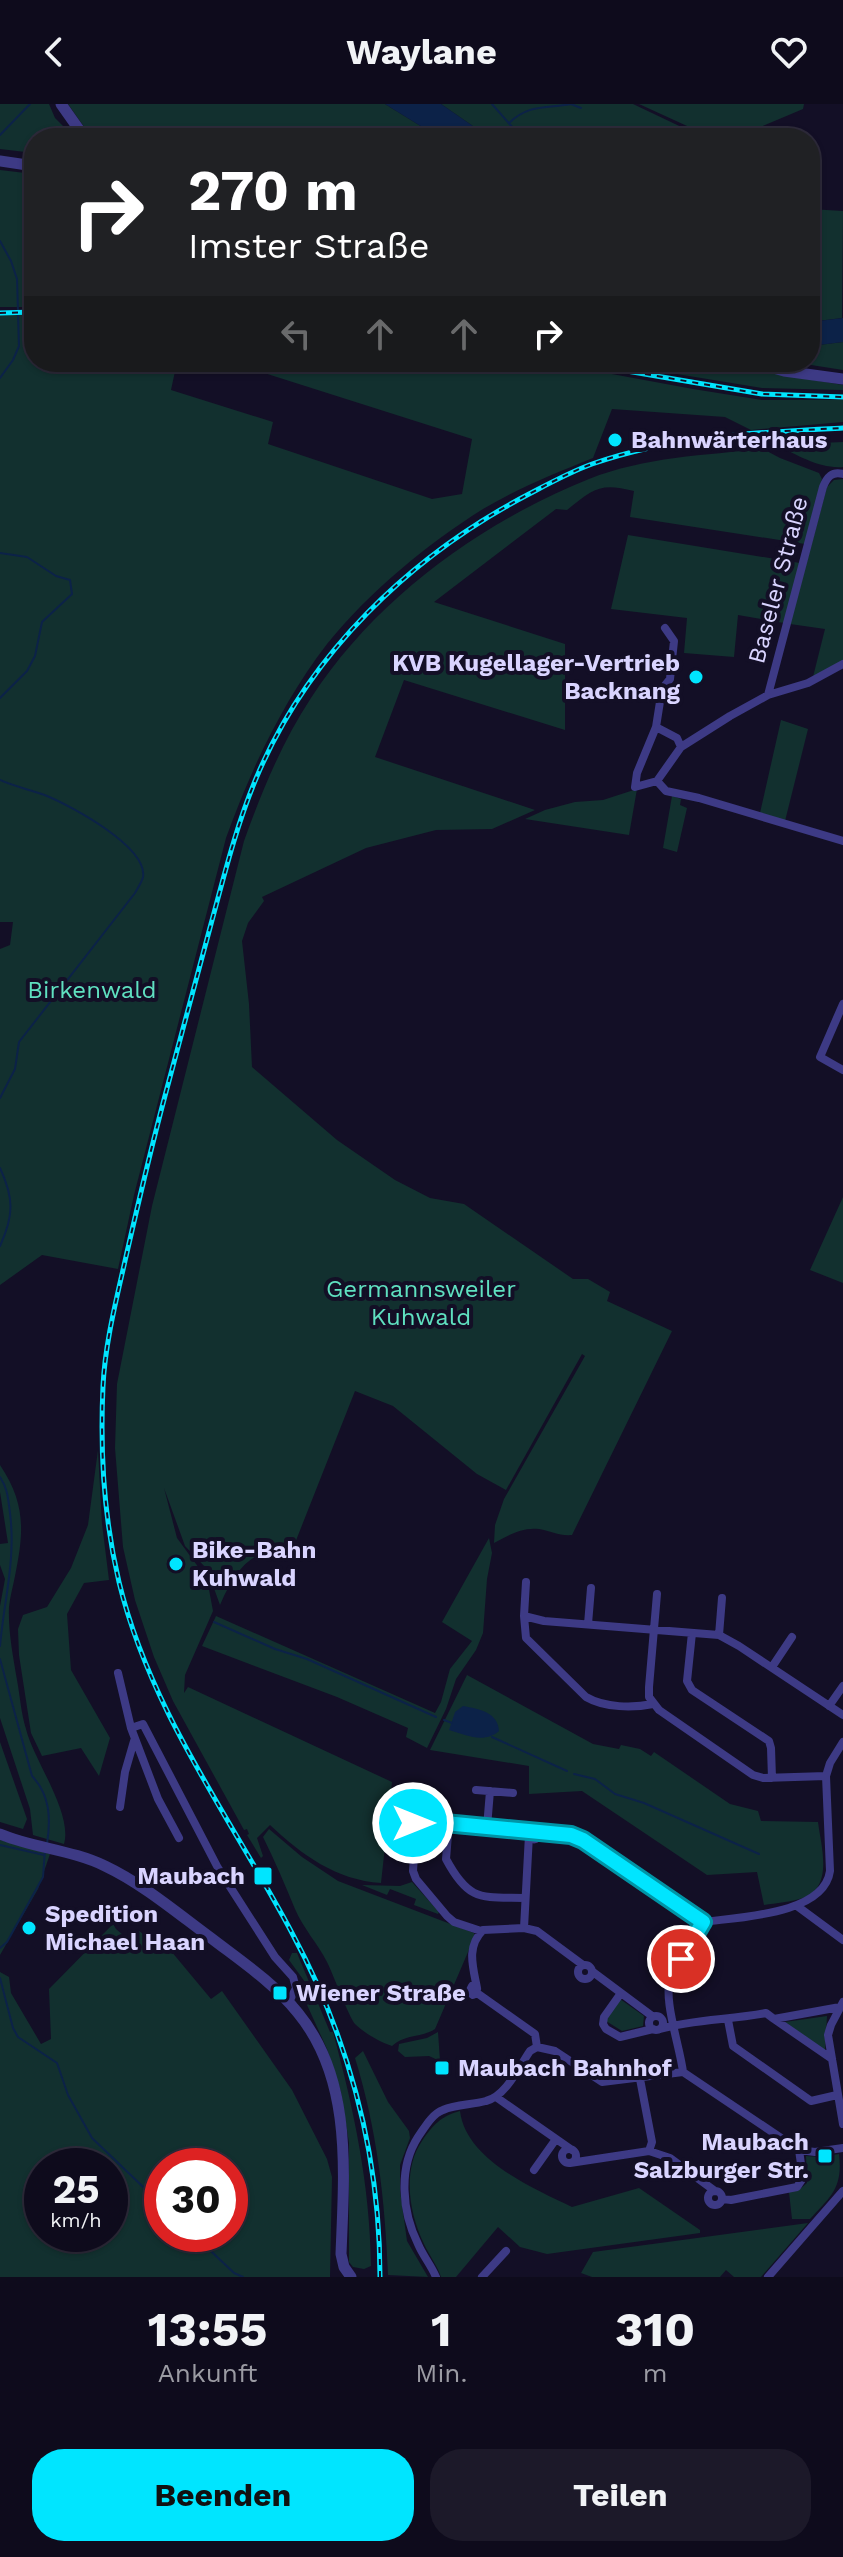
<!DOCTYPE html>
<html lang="de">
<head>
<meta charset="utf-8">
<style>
  body { margin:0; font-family:"Work Sans",sans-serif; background:#1c1929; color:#f1f3f6; height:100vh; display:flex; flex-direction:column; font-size:30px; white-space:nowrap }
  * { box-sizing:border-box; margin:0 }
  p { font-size:26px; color:#9b9ba3 }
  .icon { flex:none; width:44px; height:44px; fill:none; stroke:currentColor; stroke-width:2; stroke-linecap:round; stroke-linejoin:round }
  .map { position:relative; height:2173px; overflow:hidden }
  .drawer { display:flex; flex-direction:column; background:#0e0b1c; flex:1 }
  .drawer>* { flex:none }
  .top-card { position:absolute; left:24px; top:24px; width:796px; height:244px; border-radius:32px; box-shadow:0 2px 6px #0004,0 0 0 2px #2e2b3b; background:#202124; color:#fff; overflow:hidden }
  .speed { position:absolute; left:24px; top:2044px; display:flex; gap:16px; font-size:40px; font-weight:700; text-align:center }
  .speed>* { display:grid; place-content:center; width:104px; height:104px; border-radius:50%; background:#0e0b1c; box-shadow:0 2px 6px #0004,0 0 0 2px #2e2b3b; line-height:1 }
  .speed small { font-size:20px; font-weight:400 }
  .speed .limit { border:12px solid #d22; background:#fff; color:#111 }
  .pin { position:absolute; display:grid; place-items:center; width:68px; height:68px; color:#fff; margin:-34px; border:4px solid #fff; border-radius:50%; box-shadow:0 2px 8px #0007 }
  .me { position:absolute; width:88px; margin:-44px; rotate:90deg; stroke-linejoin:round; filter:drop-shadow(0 0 6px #0008) }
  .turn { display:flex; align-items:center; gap:28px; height:168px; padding:0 32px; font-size:36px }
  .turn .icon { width:104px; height:104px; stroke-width:2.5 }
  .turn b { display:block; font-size:56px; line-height:68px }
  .lanes { display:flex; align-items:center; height:76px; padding:0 32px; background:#0003; justify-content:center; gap:40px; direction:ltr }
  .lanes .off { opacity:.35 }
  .eta { display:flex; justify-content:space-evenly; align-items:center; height:136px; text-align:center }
  .eta b { font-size:48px; font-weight:700; line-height:56px }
  .primary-button { display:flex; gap:16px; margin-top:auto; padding:16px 32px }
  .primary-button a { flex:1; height:92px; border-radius:32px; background:#00e5ff; color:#111; font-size:32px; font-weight:700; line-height:92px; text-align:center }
  .primary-button a+a { background:#1c1929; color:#f1f3f6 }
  header { display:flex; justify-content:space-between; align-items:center; height:104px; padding:0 32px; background:#0e0b1c; font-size:36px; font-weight:700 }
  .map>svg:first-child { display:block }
</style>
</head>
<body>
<header><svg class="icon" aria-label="back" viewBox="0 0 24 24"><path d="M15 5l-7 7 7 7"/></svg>Waylane<svg class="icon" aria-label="heart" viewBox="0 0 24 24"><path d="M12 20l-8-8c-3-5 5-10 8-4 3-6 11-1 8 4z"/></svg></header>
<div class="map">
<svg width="843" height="2173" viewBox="0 0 843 2173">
  <rect width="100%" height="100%" fill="#130f26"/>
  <path fill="#12302f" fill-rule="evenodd" d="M0 0H49L55 14 75 34H34V49L0 45Z
    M68 0H385L440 34H92Z
    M441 0H633L694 29 695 34H490Z
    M639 0H804L803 5 734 34 698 27Z
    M0 66 34 70V203H0Z
    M810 105 843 107 842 214 810 218Z
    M0 210H34V258H177L171 286 273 318 268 340 432 395 462 390 472 335 230 258H547L693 285 762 296H843V318L751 326 725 313 612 305 593 354C556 369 518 384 483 405 426 441 370 487 327 540 283 597 250 667 226 734L134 1091 118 1165 42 1151 0 1181V845L10 841 13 818H0Z
    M843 238V266L792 258H810V242Z
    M604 258H740L772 269 843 281V286L762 284Z
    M843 338V363C820 365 797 351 777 341Z
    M763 345 780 354 819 369 822 375 805 440 630 413 634 387C600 378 593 385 567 406L556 405 434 498 565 540V626L404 576 375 653 535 706 492 725 436 726 366 744 262 793 264 797 248 819 242 837 249 900 252 963 337 1036 395 1076 430 1094 464 1100 573 1175H588L610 1188 607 1197 672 1227 572 1431C559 1432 551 1427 539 1425 522 1423 509 1431 494 1439L495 1421 504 1395 585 1252 582 1250 506 1386 477 1370 393 1302 355 1287 295 1439C251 1447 237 1462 220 1501L207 1465 185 1442 164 1384 177 1434 207 1475 213 1507 185 1571 184 1589 188 1583 392 1678 381 1779C336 1776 302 1751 270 1721L257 1734 263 1752 261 1754 247 1731 249 1730 247 1725 244 1726 173 1597 154 1553 135 1496 123 1443 115 1344 117 1280 152 1102 244 737C262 687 282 638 311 594 376 494 480 419 589 375 644 353 706 351 763 345Z
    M843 375V558L813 573 825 525 790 520 827 383 834 376Z
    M628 431 800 459 784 519 738 511 734 553 684 549 687 514 611 505Z
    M781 616 808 625 785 717 760 709Z
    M637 685 629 731 525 715 545 706 575 698 603 696Z
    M672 692 681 695 680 701 687 704 677 748 663 744Z
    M843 1093V1179L810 1166Z
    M98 1346 102 1420 109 1476 84 1479 67 1510 71 1566 110 1634 99 1672 81 1644 42 1652 31 1629 19 1551 18 1525 23 1511 47 1503 71 1464 88 1421Z
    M0 1361C26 1400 24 1428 15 1472 13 1482 10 1493 9 1503 8 1527 13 1552 17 1576 20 1592 21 1609 26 1625 33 1655 73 1709 64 1740L33 1731 30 1705 0 1614V1502L5 1475 0 1461V1440L8 1439 0 1388Z
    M489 1434 492 1449 487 1475 483 1529 476 1546 456 1575 446 1605 427 1644 406 1633 408 1624 337 1593 202 1542 216 1512 435 1609 441 1598 450 1565 472 1537 442 1518Z
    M467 1571 593 1640 619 1645 621 1641 640 1645 651 1652 654 1648 730 1700 758 1707 761 1717 818 1718C821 1742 834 1783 803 1794 791 1798 776 1799 764 1801L757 1768 707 1771 582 1687 529 1690V1662L430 1646Z
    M0 1638 27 1715 23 1725 0 1718Z
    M269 1725 302 1753 338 1777 474 1829V1834L435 1925C421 1934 404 1930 392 1942 380 1938 364 1929 355 1920 349 1913 333 1870 327 1858 318 1840 303 1824 295 1805 285 1781 275 1757 263 1733Z
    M0 1736 50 1750 38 1785 0 1851Z
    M412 1778 439 1808 438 1810 414 1801 416 1795 390 1785 387 1791 362 1781 400 1782Z
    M113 1820 116 1825 131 1838 138 1826 148 1834 156 1829 211 1895 222 1887 292 1986 327 2055 332 2073 330 2173H0V1868L9 1873 11 1889 41 1940 51 1935 49 1885ZM42 2062H110V2130H42ZM162 2062H230V2130H162Z
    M292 1849H297L330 1928H333C354 2006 370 2081 371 2162L364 2165 353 2163 349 2158V2039L341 1988 327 1945 303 1892 305 1878 289 1856Z
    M620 1895 644 1912 643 1922 622 1927 606 1917 618 1896Z
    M827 1912 825 1947 785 1918Z
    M438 1928 440 1957 429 1952 405 1953 398 1947 399 1940 427 1934Z
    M363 1947 388 1998 409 2027 410 2034 400 2061V2086L407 2137 428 2173 388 2171C385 2096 377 2025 355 1954Z
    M460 2007C466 2056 533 2084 572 2103L639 2084 700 2126V2129L547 2150 520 2143 498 2123 456 2173H441C437 2161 429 2151 424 2140 409 2109 402 2066 422 2037 433 2021 441 2012 460 2007Z
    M839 2050C843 2084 831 2092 810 2115H792L789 2088 800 2085 807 2079 806 2052 820 2053Z
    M808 2119 761 2173H734L726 2166 720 2173H592L581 2169 593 2148Z"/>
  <path fill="#0c2248" d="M385 0H441L490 34H440Z
    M843 214V238L810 242V218Z
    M463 1602C479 1605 498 1608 499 1627 484 1640 466 1631 449 1626L455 1608Z"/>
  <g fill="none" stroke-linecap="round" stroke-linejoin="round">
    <path stroke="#0c2248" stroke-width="2" d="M492 0 514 25 529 34
      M571 0 581 4
      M509 19C529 0 544 5 571 0
      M0 31 30 0
      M0 137 11 157 17 175 19 242 13 256 0 274
      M0 449 27 453 56 472 70 476 72 490 42 518 35 552 27 567 0 594
      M0 676C15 683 32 686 47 692 71 702 148 743 143 773 142 778 137 785 135 789L19 938 15 965 0 994
      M0 1064C14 1094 14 1111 0 1142
      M0 1373C8 1385 8 1395 10 1409 16 1456 4 1496 0 1542
      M214 1518 275 1545 307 1555 436 1613
      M0 1555 32 1672C50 1691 51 1714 47 1740
      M444 1616 452 1619
      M492 1633 567 1667
      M574 1670 595 1675 615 1690 644 1699 759 1750
      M0 1741 44 1751
      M0 1844 7 1838 43 1773 45 1746
      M0 1874 13 1924 18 1933 57 1959 68 1991 92 2034 162 2101
      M193 2130 234 2169 243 2173"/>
    <path stroke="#3d3a85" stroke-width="8" d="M665 524 674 537 670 575 662 585 656 623 677 634 681 643
      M768 591 823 383C827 373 832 367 843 370
      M656 623 637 669 635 683 657 677 681 643 730 612 768 591 808 579 843 560
      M657 677 666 687 699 694 843 737
      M843 900 820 953 843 966
      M657 1490 649 1583V1593L659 1606 753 1671 763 1674 826 1672
      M524 1512 526 1478
      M588 1520 591 1484
      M692 1529 687 1577 692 1586 769 1637 771 1644 772 1674
      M719 1531 722 1494
      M772 1563 792 1533
      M118 1569 131 1624 143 1620 218 1764 275 1853 293 1873 296 1884 289 1898
      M653 1600C633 1604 605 1604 586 1593L526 1534 524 1512 544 1517 719 1531 739 1542 843 1611
      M829 1602 843 1582
      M131 1624 158 1695 179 1734
      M476 1686 513 1689
      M120 1703 125 1668 134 1637
      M412 1716a6 6 0 1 1 12 0a6 6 0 1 1-12 0Z
      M422 1711 424 1688
      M424 1717 530 1728
      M449 1719 446 1755C469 1798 481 1793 524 1794
      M416 1722 413 1767 416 1775 447 1812 454 1818 481 1827
      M487 1723 490 1687
      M529.5 1731a4.5 4.5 0 1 1 9 0a4.5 4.5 0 1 1-9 0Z
      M537 1728 571 1731 583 1736 703 1818
      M797 1802 843 1836
      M524 1824 529 1731
      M578 1868a7 7 0 1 1 14 0a7 7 0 1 1-14 0Z
      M593 1868 652 1912
      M477 1884C473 1863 466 1843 483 1826L524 1824 537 1827 583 1861
      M477 1885 472 1882 469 1888 473 1891 477 1889 535 1930 537 1943
      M621 1889 604 1913 603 1920 606 1925 620 1933 653 1925
      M843 1898 831 1921 828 1931 843 2020
      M649 1919a7 7 0 1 1 14 0a7 7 0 1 1-14 0Z
      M774 1915 832 1955
      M728 1916 733 1942 811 1997 837 1991
      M660 1925C694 1915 730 1916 766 1909L774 1915 840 1903
      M683 1968C680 1942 662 1894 671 1871L703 1818C738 1813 824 1811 830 1767L826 1672 830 1659 843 1638
      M640 1975 652 2038 649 2047
      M496 1993 572 2046
      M562 2052a7 7 0 1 1 14 0a7 7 0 1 1-14 0Z
      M570 2059 649 2047 670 2054 715 2087
      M534 2066 556 2035
      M708 2094a7 7 0 1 1 14 0a7 7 0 1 1-14 0Z
      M723 2095 731 2096 797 2083 803 2074 799 2046
      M436 2173C431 2161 423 2152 418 2140 402 2108 398 2064 418 2033 425 2023 432 2010 443 2006 456 2000 472 2001 486 1997 506 1992 519 1963 530 1947L537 1943 555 1947 602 1978 683 1968 799 2046 815 2048 843 2044
      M482 2173 506 2147
      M768 2173 843 2087"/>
    <path stroke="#3d3a85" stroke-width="11" d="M61 0 85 34
      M0 57 34 62
      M752 258 784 267 843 275
      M0 1730C34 1744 72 1746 105 1762 143 1780 177 1809 211 1834 241 1857 274 1879 298 1909 353 1976 344 2069 341 2150L344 2163 351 2173"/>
    <g stroke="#00e5ff" stroke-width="5">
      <path id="rail" d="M0 209 34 208
        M574 258 762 290 843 293
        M380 2173C380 2052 349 1935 292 1829 231 1714 150 1607 119 1478 104 1415 100 1346 103 1282 105 1240 116 1197 125 1157 138 1100 151 1044 166 988 181 932 196 876 211 820 224 772 236 723 255 677 307 551 410 452 529 390 550 379 570 368 592 360 671 332 760 328 843 324"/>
    </g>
    <use href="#rail" stroke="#130f26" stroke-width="2" stroke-dasharray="6" stroke-linecap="butt"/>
  </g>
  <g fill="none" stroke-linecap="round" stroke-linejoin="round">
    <g stroke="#0095a6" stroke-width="20">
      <path id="route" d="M413 1719 418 1722 424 1717 571 1731 583 1736 703 1818 681 1855"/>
    </g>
    <use href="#route" stroke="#00e5ff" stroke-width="14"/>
  </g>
  <g fill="#00e5ff" stroke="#130f26" stroke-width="3">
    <circle cx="615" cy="336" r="8"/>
    <circle cx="696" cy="573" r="8"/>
    <circle cx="176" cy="1460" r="8"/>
    <rect x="253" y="1762" width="20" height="20" rx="4"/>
    <circle cx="29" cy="1824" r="8"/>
    <rect x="272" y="1881" width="16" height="16" rx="4"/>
    <rect x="434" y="1956" width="16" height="16" rx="4"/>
    <rect x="817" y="2044" width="16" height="16" rx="4"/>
  </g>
  <g text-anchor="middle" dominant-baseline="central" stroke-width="8" stroke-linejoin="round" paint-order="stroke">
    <g font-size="24" font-weight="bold" fill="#d9d4ff" stroke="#130f26" text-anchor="start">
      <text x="631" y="336">Bahnwärterhaus</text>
      <text x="680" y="559" text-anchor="end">KVB Kugellager-Vertrieb<tspan x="680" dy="28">Backnang</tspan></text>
      <text x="192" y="1446">Bike-Bahn<tspan x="192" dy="28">Kuhwald</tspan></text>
      <text x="245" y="1772" text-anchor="end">Maubach</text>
      <text x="45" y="1810">Spedition<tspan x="45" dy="28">Michael Haan</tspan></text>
      <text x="296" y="1889">Wiener Straße</text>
      <text x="458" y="1964">Maubach Bahnhof</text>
      <text x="809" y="2038" text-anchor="end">Maubach<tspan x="809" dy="28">Salzburger Str.</tspan></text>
    </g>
    <g font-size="24" fill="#d9d4ff" stroke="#130f26">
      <text transform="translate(778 476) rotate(-75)">Baseler Straße</text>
    </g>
    <g font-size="24" fill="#5fe0c0" stroke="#130f26">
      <text x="92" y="886">Birkenwald</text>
      <text x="421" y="1185">Germannsweiler<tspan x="421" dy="28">Kuhwald</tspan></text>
    </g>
  </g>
</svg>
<div class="speed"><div>25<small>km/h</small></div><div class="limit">30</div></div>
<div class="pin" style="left:681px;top:1855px;background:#d93025"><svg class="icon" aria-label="arrive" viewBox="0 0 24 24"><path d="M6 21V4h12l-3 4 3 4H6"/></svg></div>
<svg class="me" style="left:413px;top:1719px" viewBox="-20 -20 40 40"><circle r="17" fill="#00e5ff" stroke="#fff" stroke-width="3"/><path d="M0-11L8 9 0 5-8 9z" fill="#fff"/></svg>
<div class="top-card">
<div class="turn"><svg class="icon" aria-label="right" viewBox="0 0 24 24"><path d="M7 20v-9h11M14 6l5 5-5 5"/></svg><div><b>270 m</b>Imster Straße</div></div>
<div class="lanes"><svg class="icon off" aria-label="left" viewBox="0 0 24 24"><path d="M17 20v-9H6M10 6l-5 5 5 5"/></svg><svg class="icon off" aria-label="ahead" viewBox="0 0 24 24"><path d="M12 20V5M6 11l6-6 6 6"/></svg><svg class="icon off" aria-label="ahead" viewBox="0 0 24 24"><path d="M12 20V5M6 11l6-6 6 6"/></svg><svg class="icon" aria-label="right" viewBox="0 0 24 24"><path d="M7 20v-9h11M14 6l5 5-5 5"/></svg></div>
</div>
</div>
<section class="drawer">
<div class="eta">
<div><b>13:55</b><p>Ankunft</p></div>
<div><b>1</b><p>Min.</p></div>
<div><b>310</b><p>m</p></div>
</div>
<div class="primary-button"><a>Beenden</a><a>Teilen</a></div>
</section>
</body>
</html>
